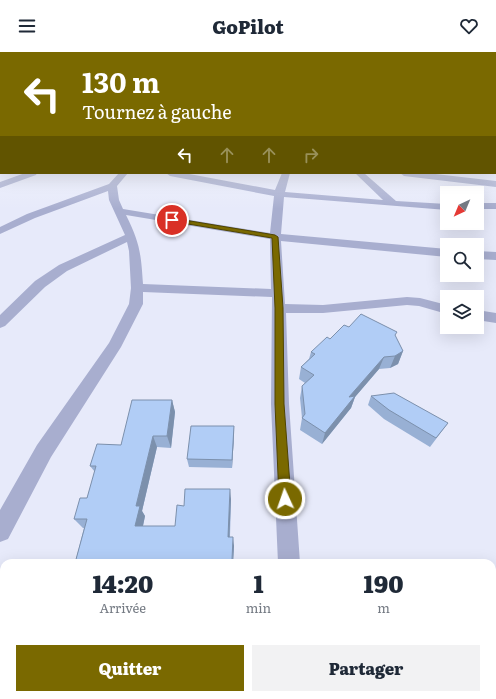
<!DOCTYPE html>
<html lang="fr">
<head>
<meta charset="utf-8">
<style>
  body { margin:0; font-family:Literata,serif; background:#f2f2f3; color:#1f2937; height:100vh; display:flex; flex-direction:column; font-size:15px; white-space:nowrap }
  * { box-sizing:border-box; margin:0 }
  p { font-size:13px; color:#747a83 }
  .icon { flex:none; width:22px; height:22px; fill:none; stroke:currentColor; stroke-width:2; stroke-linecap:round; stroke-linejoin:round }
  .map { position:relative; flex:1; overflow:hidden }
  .side { position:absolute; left:0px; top:507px; width:496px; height:140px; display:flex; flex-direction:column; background:#fff; border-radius:12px 12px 0 0; box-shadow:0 4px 16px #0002 }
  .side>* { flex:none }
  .top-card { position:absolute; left:0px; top:0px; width:496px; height:122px; box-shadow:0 4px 16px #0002; background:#7a6900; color:#fff; overflow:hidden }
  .needle { width:26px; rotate:224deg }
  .fabs { position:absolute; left:440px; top:134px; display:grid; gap:8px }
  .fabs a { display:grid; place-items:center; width:44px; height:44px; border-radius:0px; background:#fff; box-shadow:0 4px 16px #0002; font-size:20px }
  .pin { position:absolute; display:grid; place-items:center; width:34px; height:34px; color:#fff; margin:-17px; border:2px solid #fff; border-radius:50%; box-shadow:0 1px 4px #0007 }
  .me { position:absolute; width:44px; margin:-22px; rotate:357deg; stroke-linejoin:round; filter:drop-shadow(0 0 3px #0008) }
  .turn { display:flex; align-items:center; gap:14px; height:84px; padding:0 16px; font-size:18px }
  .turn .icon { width:52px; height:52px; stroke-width:2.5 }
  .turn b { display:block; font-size:28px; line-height:34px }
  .lanes { display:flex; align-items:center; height:38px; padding:0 16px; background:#0003; justify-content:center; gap:20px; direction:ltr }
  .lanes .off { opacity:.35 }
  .eta { display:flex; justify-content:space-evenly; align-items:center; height:68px; text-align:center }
  .eta b { font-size:24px; font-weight:800; line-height:28px }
  .button { display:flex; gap:8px; margin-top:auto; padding:8px 16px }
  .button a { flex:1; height:46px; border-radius:0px; background:#7a6900; color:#fff; font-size:16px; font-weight:800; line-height:46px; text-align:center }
  .button a+a { background:#f2f2f3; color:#1f2937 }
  header { display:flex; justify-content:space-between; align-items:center; height:52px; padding:0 16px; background:#fff; font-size:18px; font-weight:800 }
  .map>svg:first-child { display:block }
</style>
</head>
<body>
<header><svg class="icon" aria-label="menu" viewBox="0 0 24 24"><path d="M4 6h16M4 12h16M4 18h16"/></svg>GoPilot<svg class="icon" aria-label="heart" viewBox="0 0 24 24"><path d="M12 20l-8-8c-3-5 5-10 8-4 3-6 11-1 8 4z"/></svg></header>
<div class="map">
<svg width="496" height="647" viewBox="0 0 496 647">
  <rect width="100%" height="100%" fill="#e7eafa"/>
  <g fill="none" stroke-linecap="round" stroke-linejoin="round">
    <path fill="#a6911a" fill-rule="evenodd" d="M495 83H496V85H495Z"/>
    <path fill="#a8aecf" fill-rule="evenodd" d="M0 68H1V72H0Z
      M0 93H1V97H0Z
      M495 100H496V104H495Z
      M25 121H37L36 123 0 136V130Z
      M119 121H128L117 134 119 148 123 157 270 181 274 144 170 124 166 121H184L275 138 282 121H290L285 140 383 148 355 121H364L396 149 447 152V158L284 145 281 182 447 197V205L281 189 285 252 323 253 407 245 420 246 447 253V262L419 254 407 253 323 261H286L289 352 300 511H278L271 352 272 245 143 240V252L121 295 51 405 8 487 0 490V458L37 393 109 291 129 252 131 236 129 199 127 190 67 219 45 235 5 274 0 276V263L35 229 59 213 125 183 109 148 108 139 35 166 0 182V175L27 162 109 132ZM126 163 270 187 271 237 143 232C141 202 140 191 126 163Z
      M400 121H427L496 129V135L404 124Z
      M477 151H496V157H477Z
      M477 199 496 200V208L477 207Z
      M477 258 496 261V271L477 268Z
      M0 550H4V574H0Z
      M99 643H127V647H99Z
      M383 643H414L416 647H385Z"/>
  </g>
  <path fill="#98b0d4" d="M349 275 395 284 403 299 398 312 390 316 379 317 355 345 351 356 322 392 300 378 302 366 300 346 302 334 305 331 299 327 301 315 309 307 311 300Z
    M371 344 448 371 430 395 384 367 368 353Z
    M172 348 175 360 171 396 157 395 142 459 145 464 143 474H175L184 454 231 447 230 485 234 494 233 511H75L84 476H83L74 467 87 446 95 420 90 414 121 393Z
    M234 374V383L232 416 189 415 187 407Z"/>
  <path fill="#7c90ac" d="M403 299 398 312 390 316 395 304Z
    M384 305 379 317 355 345 351 356 322 392 325 381 349 345Z
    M172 348 175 360 171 396 167 384Z
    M234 374V383L232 416V408Z
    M153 384 157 395 142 459 145 464 141 483 135 474 136 454Z
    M230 437 231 447 229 493 228 485Z
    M233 485 234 494 233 511Z
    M27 643H42L41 647H26Z"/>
  <path fill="#b1cdf6" stroke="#7c90ac" d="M361 262 397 280 395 283 403 299 395 304 384 305 349 345 355 344 325 381 302 366 305 362 302 334 314 323 301 315 315 302 311 300 327 285 330 287 344 273 349 275Z
    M394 341 448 371 436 386 389 358 371 344Z
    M132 348H172L167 384H153L136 454H140L135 474H175L177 453 184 454 185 437H230L228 485H233L232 508H160V511H75L87 467H74L80 446H87L96 414H90L97 392 121 393Z
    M191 374H234L232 408 187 407Z
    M4 642V643H27L26 647H3Z
    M120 643H281L284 646 286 643 289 647H119Z"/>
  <linearGradient id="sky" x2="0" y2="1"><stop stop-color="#8da696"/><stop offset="0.43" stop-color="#f4f6fd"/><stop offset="1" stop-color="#f4f6fd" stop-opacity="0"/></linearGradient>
  <rect width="496" height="157" fill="url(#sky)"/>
  <path fill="#7a6900" stroke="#4f4400" d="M172 166 275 183 278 185 283 256 284 352 291 447 289 451 285 453 281 451 279 447 275 352V256L272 186 170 169 169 168Z"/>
</svg>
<div class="fabs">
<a><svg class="needle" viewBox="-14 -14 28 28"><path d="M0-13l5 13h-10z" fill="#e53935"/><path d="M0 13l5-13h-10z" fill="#747a83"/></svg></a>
<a><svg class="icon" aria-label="search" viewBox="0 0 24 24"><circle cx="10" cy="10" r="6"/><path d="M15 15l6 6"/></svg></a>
<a><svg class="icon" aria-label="layers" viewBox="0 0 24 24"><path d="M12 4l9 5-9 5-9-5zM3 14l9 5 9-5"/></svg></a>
</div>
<div class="pin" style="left:172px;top:168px;background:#d93025"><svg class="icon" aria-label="arrive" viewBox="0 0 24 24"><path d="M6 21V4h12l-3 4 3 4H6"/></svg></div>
<svg class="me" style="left:285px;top:447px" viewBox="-20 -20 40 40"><circle r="17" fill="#7a6900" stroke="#fff" stroke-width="3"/><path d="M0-11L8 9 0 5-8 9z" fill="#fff"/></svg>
<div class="top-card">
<div class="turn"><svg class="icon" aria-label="left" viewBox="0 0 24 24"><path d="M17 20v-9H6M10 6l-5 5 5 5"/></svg><div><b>130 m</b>Tournez à gauche</div></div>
<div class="lanes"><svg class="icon" aria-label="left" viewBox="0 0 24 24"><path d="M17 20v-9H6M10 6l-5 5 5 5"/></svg><svg class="icon off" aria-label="ahead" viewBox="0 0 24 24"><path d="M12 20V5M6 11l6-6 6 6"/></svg><svg class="icon off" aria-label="ahead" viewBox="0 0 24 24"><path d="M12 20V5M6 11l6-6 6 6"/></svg><svg class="icon off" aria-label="right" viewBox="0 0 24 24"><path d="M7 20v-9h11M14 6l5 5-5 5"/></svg></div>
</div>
<section class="side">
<div class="eta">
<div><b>14:20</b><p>Arrivée</p></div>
<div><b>1</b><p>min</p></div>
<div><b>190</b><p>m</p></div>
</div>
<div class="button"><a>Quitter</a><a>Partager</a></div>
</section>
</div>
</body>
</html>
